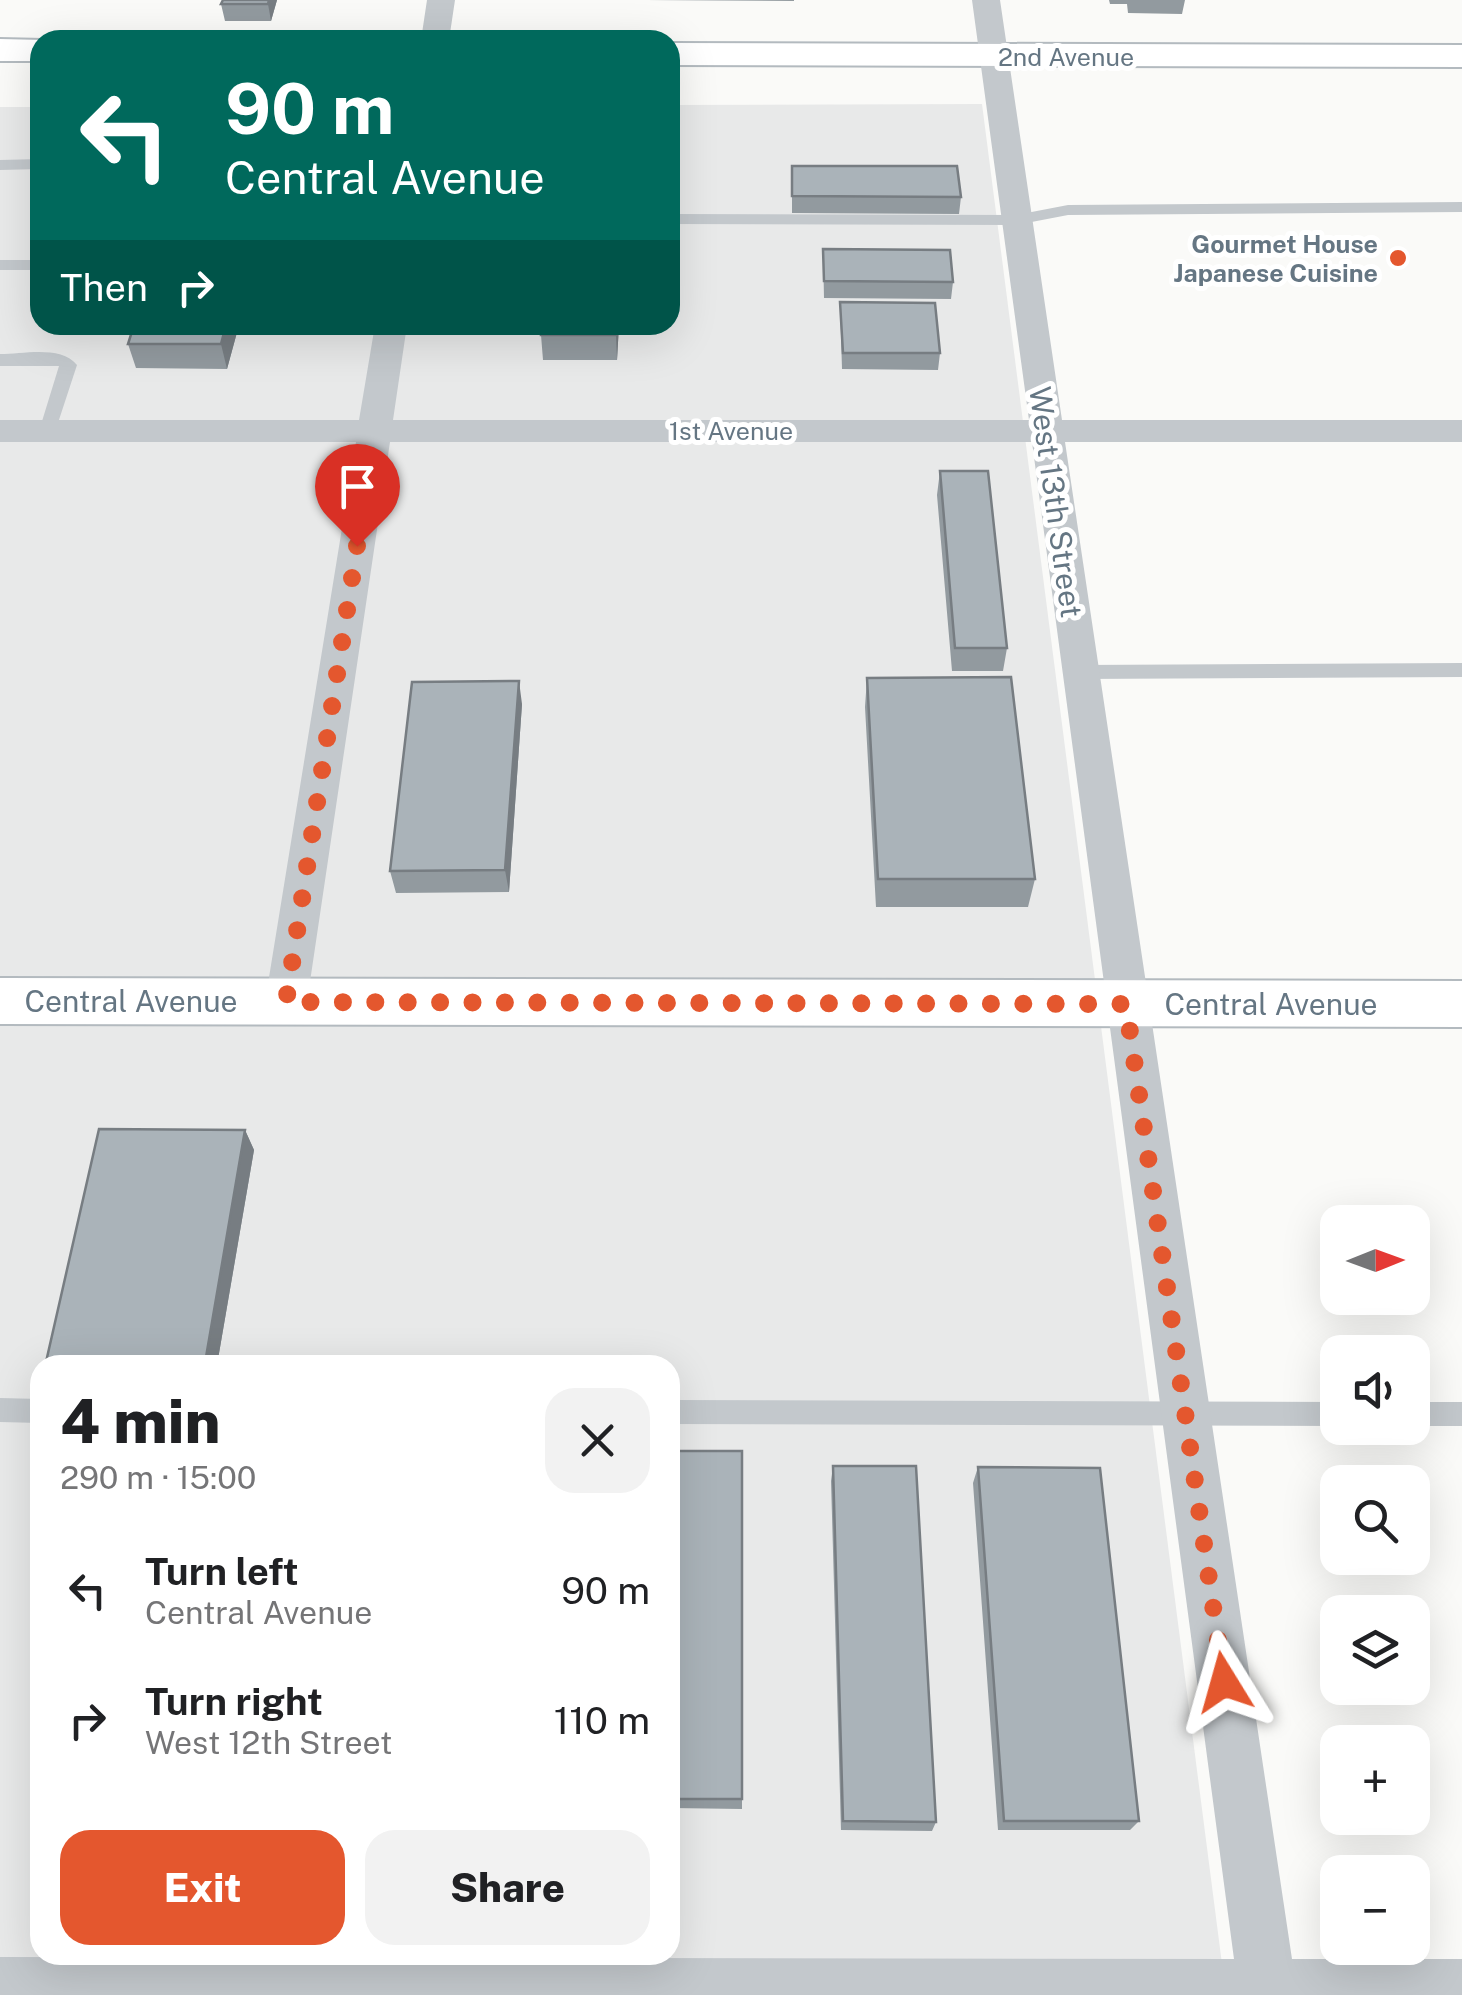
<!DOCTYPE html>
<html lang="en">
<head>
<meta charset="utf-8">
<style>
  body { margin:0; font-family:"Public Sans",sans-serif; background:#f2f2f2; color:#202124; height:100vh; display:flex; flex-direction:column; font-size:38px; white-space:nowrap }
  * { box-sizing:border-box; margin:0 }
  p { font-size:32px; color:#757577 }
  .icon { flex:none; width:55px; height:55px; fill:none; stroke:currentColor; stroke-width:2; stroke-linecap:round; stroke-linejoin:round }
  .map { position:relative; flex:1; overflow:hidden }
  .sheet { position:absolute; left:30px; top:1355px; width:650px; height:610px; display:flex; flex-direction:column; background:#fff; border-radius:30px; box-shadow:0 10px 40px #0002 }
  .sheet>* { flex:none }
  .top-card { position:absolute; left:30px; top:30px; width:650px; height:305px; border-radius:30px; box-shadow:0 10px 40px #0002; background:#00695c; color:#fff; overflow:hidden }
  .needle { width:65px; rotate:89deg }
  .buttons { position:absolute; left:1320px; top:1205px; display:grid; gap:20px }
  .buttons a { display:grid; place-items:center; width:110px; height:110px; border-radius:20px; background:#fff; box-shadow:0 10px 40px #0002; font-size:50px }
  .pin { position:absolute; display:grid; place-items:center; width:85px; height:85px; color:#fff; margin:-102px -42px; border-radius:50% 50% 50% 0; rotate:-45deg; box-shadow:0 0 10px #0007 }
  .pin .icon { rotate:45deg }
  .me { position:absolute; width:110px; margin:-55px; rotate:352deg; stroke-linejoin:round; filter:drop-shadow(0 0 8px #0008) }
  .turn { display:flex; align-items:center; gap:35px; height:210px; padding:0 30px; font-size:45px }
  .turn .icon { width:130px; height:130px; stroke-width:2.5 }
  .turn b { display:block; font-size:70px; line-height:85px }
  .then { display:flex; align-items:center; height:95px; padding:0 30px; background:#0003; gap:20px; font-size:38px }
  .round { display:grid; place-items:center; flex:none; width:105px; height:105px; border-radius:30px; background:#f2f2f2 }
  .overview { display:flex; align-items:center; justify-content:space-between; height:170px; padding:0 30px }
  h1 { font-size:60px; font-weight:800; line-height:75px }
  .cta { display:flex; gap:20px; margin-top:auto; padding:20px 30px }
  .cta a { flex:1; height:115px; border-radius:30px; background:#e4572e; color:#fff; font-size:40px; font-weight:800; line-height:115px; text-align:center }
  .cta a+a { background:#f2f2f2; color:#202124 }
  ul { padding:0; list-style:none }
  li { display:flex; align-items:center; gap:30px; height:130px; padding:0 30px }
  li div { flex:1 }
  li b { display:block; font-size:38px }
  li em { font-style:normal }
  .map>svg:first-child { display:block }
</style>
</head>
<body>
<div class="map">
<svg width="1462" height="1995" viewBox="0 0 1462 1995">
  <rect width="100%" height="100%" fill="#fafaf8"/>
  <path fill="#e8e9e9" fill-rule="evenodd" d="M982 104 1226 1995H0V107H40V325H670V105ZM40 1365H670V1955H40Z"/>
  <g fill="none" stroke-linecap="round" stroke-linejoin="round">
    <g stroke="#b3babf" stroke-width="4">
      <path id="secondary" d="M0 39 43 40H40V61H0Z
        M670 43 1462 45V67L670 65Z
        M0 978 1462 981V1027L0 1024Z"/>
    </g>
    <path fill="#c3c8cc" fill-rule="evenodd" d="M40 159V169L0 170V160Z
      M1462 202V212L1068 215 1016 225 670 224V214L1016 215 1068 205Z
      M0 260H40V270H0Z
      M0 354C24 354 61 345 77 365L54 435 48 437 39 431 59 366H0Z
      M1462 663V677L1080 679 1070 672 1080 665Z
      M0 1398 40 1399V1423L0 1422Z
      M670 1400 1338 1402V1426L670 1424Z
      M1412 1402H1462V1426H1412Z"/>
    <path fill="#c3c8cc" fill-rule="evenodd" d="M427 0H455L449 40H421Z
      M972 0H1000L1062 420H1462V442H1065L1292 1959H1462V1995H0V1957L1234 1959 1032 442H390L307 1002 301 1014 286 1020 271 1014 265 1002 356 442H0V420H359L375 325H407L393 420H1029Z"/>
    <use href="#secondary" fill="#fff" fill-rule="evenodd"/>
  </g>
  <path fill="#929a9f" d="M277 0 271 21H225L221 4Z
    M646 0H794V1Z
    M1109 0H1185L1182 14 1128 13 1127 4H1110Z
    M792 166 961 197 959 214 792 213Z
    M823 249 953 282 951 299 824 298Z
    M840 302 940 353 938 370 842 369Z
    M239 325 227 369 136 368 128 344Z
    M619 325 617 360H543L541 335Z
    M940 471 1007 648 1003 671H952L937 495Z
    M867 678 1035 879 1028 907H876L865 707Z
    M522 704 509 892 396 893 390 871Z
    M245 1130 254 1150 217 1365H48L46 1362Z
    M742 1451V1809L671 1808 670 1799Z
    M833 1466 936 1822 932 1831 841 1830 831 1481Z
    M978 1467 1139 1821 1130 1830H998L973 1483Z"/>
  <path fill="#777d82" d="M269 0H277L271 21 268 4Z
    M226 325H239L227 369 221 344Z
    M616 325H619L617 360 616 335Z
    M519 681 522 704 509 892 505 870Z
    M245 1130 254 1150 217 1365H206L205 1363Z"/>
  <path fill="#aab3b9" stroke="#777d82" stroke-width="2.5" d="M223 0H269L268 4H221Z
    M792 166H957L961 197 792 196Z
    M823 249 950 250 953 282 824 281Z
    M670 285H674L672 312H670Z
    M840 302 935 303 940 353H843Z
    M134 325H226L221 344H128Z
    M542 325H616V335H541Z
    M940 471H988L1007 648H955Z
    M1011 677 1035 879H878L867 678Z
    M519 681 505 870 390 871 412 682Z
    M99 1129 245 1130 205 1363 46 1362Z
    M676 1451H742V1799H670Z
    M833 1466H916L936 1822 843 1821Z
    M978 1467 1100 1468 1139 1821H1004Z"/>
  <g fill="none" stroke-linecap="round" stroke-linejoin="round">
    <path stroke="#e4572e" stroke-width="18" stroke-dasharray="0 32.4" d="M357 546 286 1002 1126 1004 1224 1682"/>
  </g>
  <circle fill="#e4572e" stroke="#fff" stroke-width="4" cx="1398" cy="258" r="10"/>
  <g text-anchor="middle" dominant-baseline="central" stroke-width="10" stroke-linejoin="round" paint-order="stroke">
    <g font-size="25" fill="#657683" stroke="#fff">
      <text x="1066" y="57">2nd Avenue</text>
      <text x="731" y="431">1st Avenue</text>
    </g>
    <g font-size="25" font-weight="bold" fill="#657683" stroke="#fff" text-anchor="end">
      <text x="1378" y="244">Gourmet House<tspan x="1378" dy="29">Japanese Cuisine</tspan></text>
    </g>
    <g font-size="30" fill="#657683" stroke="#fff">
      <text transform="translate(1056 502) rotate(82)">West 13th Street</text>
      <text x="131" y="1001">Central Avenue</text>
      <text x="1271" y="1004">Central Avenue</text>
    </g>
  </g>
</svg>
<div class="buttons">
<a><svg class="needle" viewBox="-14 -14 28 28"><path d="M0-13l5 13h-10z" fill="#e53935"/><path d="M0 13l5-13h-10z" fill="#757577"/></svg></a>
<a><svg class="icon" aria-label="sound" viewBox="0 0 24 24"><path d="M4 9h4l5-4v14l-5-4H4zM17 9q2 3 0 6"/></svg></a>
<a><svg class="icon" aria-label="search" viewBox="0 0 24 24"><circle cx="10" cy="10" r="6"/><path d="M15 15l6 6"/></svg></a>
<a><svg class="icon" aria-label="layers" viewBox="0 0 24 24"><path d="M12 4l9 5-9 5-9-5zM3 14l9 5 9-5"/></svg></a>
<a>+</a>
<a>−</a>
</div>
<div class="pin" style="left:357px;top:546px;background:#d93025"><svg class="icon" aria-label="arrive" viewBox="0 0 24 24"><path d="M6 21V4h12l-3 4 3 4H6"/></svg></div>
<svg class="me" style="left:1224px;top:1682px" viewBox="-20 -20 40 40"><path d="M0-17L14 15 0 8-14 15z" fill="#e4572e" stroke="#fff" stroke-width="4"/></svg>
<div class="top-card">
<div class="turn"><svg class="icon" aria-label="left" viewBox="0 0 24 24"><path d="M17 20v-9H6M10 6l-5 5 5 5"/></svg><div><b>90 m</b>Central Avenue</div></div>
<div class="then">Then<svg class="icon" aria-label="right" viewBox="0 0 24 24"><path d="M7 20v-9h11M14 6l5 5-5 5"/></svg></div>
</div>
<section class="sheet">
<div class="overview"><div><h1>4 min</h1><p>290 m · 15:00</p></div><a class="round"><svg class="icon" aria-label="close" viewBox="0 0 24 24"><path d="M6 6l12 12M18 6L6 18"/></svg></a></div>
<ul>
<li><svg class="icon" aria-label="left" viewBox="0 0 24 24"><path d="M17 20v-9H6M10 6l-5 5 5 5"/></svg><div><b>Turn left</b><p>Central Avenue</p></div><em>90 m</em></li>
<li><svg class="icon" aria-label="right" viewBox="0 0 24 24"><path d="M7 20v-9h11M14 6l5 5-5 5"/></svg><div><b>Turn right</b><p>West 12th Street</p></div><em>110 m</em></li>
</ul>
<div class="cta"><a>Exit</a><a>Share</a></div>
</section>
</div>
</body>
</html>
